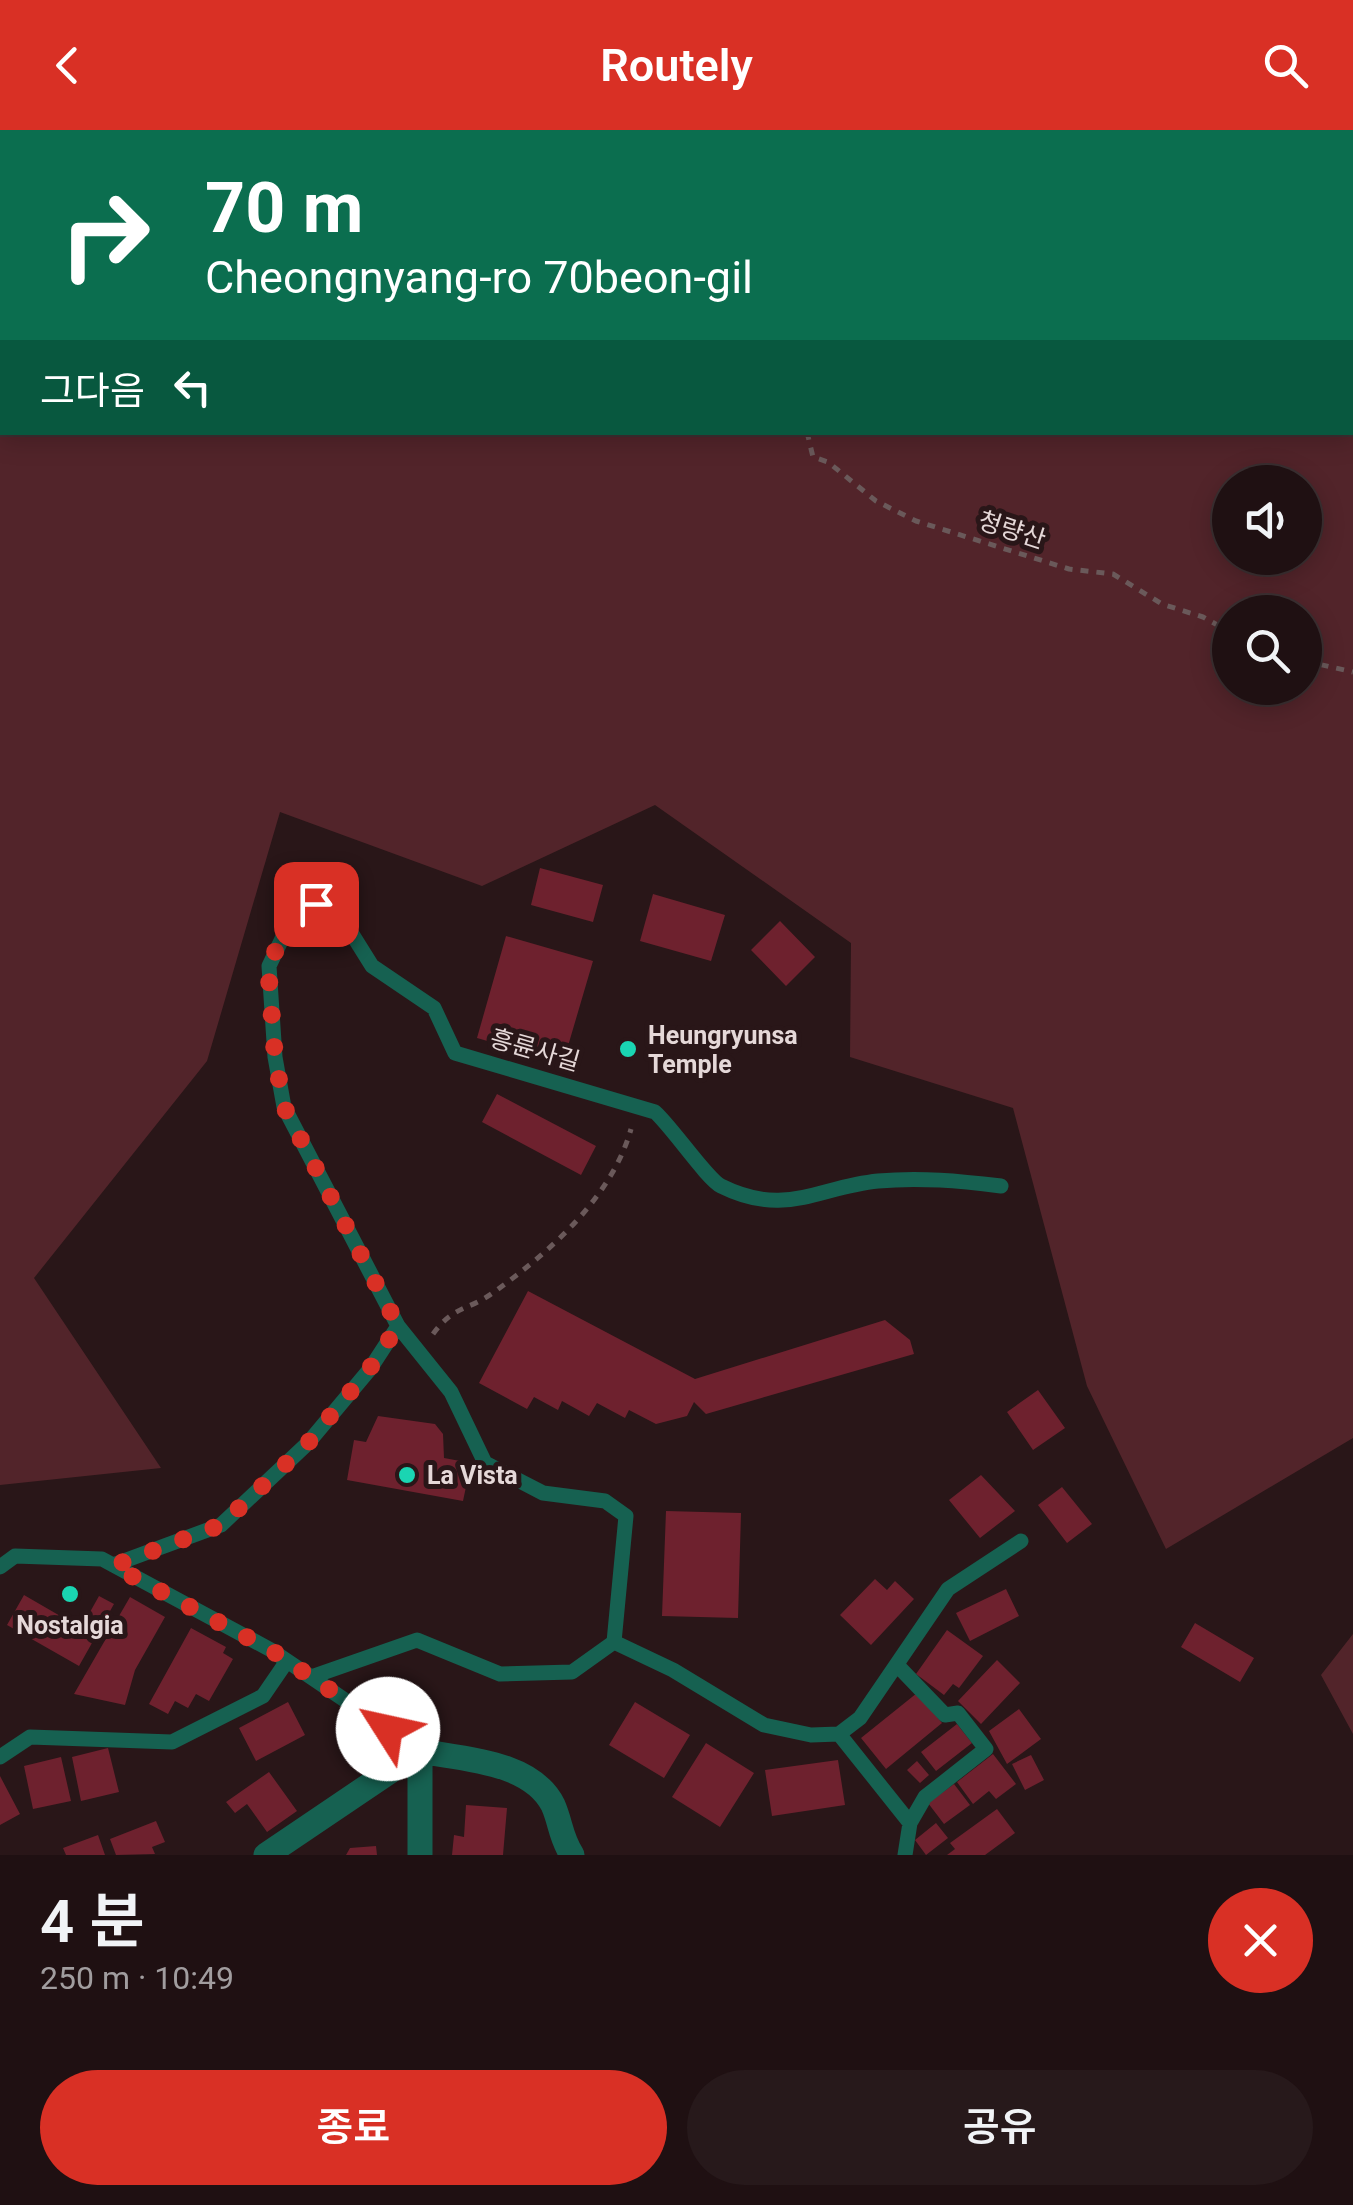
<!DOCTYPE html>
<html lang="ko">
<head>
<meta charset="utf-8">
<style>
  body { margin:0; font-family:Roboto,"Noto Sans KR",sans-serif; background:#27191b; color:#f1f3f6; height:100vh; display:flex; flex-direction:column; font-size:38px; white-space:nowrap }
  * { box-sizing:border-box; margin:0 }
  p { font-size:32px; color:#a19d9f }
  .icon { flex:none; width:55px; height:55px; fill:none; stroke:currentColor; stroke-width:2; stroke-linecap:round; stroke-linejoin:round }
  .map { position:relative; height:1725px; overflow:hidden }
  .side { display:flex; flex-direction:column; background:#1f1012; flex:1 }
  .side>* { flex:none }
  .banner { position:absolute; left:0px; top:0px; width:1355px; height:305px; box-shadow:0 5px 25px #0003,0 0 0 2px #3c3032; background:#0b6e4f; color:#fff; overflow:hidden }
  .tools { position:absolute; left:1212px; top:335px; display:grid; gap:20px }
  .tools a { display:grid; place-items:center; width:110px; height:110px; border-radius:50%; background:#1f1012; box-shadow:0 5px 25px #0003,0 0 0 2px #3c3032; font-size:50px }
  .pin { position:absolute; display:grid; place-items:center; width:85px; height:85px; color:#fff; margin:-42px; border-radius:20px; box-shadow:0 5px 15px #0006 }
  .me { position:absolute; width:110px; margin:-55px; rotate:305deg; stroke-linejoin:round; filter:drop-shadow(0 0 8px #0008) }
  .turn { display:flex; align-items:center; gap:35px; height:210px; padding:0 40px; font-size:45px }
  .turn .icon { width:130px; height:130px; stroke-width:2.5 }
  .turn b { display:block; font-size:70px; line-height:85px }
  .then { display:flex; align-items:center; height:95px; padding:0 40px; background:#0003; gap:20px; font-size:38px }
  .round { display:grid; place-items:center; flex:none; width:105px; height:105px; border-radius:52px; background:#27191b }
  .summary { display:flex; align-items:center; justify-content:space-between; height:170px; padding:0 40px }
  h1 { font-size:60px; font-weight:600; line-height:75px }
  .cta { display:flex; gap:20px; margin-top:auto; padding:20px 40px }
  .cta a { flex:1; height:115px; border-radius:60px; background:#d93025; color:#fff; font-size:40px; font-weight:600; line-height:115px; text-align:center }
  .cta a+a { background:#27191b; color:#f1f3f6 }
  header { display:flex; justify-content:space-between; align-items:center; height:130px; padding:0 40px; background:#d93025; color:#fff; font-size:45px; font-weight:600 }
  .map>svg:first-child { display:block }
</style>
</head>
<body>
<header><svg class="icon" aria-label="back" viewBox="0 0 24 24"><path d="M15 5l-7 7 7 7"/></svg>Routely<svg class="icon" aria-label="search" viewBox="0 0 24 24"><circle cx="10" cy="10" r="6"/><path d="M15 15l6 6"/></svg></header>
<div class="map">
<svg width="1353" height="1725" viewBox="0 0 1353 1725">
  <rect width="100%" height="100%" fill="#291618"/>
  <path fill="#52242a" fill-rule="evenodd" d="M0 0H1353V1308L1166 1419 1087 1256 1013 978 850 927 851 813 655 675 482 756 280 682 207 931 34 1148 161 1338 0 1355ZM2 2H1352V302H2ZM1230 352H1305V428H1230ZM1230 482H1305V558H1230Z
    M1353 1504V1604L1321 1545Z"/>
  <path fill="#6e212e" d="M540 738 603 755 593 792 531 775Z
    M653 764 725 785 711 831 640 811Z
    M780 791 815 827 786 856 751 820Z
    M506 806 593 831 563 933 477 908Z
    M497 964 596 1016 581 1045 482 992Z
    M528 1161 695 1249 885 1190 910 1210 914 1224 706 1284 694 1272 687 1286 656 1294 629 1280 625 1288 597 1273 589 1286 562 1271 558 1280 534 1267 527 1279 479 1253Z
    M1038 1260 1065 1298 1033 1320 1007 1282Z
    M378 1286 435 1294 443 1304 444 1328 471 1333 463 1371 347 1350 354 1310 366 1312Z
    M981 1345 1015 1381 980 1408 949 1370Z
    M1062 1357 1092 1394 1067 1413 1038 1375Z
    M666 1381 741 1383 738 1488 662 1486Z
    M875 1449 887 1460 895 1451 914 1469 871 1515 840 1485Z
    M1006 1459 1019 1486 970 1511 956 1483Z
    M24 1465 81 1498 99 1466 114 1474 79 1536 7 1495Z
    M130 1467 165 1487 135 1540 125 1575 74 1564Z
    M1195 1493 1254 1528 1240 1552 1181 1517Z
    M191 1498 226 1517 223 1523 233 1529 209 1571 196 1564 188 1578 175 1571 168 1584 149 1574Z
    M947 1500 983 1526 959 1558 953 1554 944 1565 916 1544Z
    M997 1530 1020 1553 981 1594 958 1571Z
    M917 1563 942 1593 886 1639 861 1608Z
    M288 1572 305 1605 256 1631 239 1598Z
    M635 1572 690 1605 664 1648 609 1615Z
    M1019 1579 1041 1609 1007 1634 989 1601Z
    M957 1594 972 1613 936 1641 921 1622Z
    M706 1613 754 1643 720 1697 672 1667Z
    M108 1618 119 1662 81 1671 72 1627Z
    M993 1624 1016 1654 996 1669 989 1661 973 1674 957 1652Z
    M1031 1625 1044 1650 1025 1660 1012 1634Z
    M61 1627 71 1671 33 1679 24 1636Z
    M838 1630 845 1675 772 1686 765 1640Z
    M917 1631 929 1645 920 1653 907 1640Z
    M269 1642 297 1681 267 1702 247 1674 235 1683 226 1672Z
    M0 1646 20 1684 0 1695Z
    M954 1654 970 1675 944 1694 928 1673Z
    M466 1675 507 1678 503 1725H452L454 1705 464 1707Z
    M997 1679 1015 1703 985 1725H947L955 1719 950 1713Z
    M156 1691 165 1712 152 1717 155 1724 116 1725 110 1709Z
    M936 1693 948 1708 926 1725 915 1710Z
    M98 1705 105 1725H66L63 1718Z
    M376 1716 377 1725H346L350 1718Z"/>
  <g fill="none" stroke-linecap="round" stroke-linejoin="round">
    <path stroke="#6a595a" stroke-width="5" stroke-dasharray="8 8" stroke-linecap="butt" d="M487 0 490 2
      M807 302 813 327 828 332 876 371 916 391 1069 439 1113 444 1162 474 1203 487 1230 502
      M1305 531 1353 542
      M433 1204C454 1175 468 1181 494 1162 550 1122 612 1067 631 999"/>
    <path stroke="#166151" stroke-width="15" d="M113 1435 221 1395 308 1313 370 1239 398 1196
      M0 1437 15 1426 102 1429 271 1520 420 1621
      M614 1512 626 1386 605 1371 543 1363 485 1333 451 1262 398 1196 284 977 275 927 269 836 290 792 316 774 337 780 372 836 434 878 455 923 655 982C672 997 707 1049 721 1056 785 1088 818 1057 878 1051 920 1047 960 1051 1001 1056
      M614 1512 673 1540 764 1595 811 1605 839 1604 860 1588 948 1459 1021 1411
      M898 1536 945 1585 958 1583 986 1619 925 1667 910 1693
      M311 1547 417 1510 500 1544 572 1542 614 1512
      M839 1604 910 1693 905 1725
      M0 1627 30 1607 172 1612 263 1566 287 1531"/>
    <path stroke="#166151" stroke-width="25" d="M420 1621C462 1629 531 1631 553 1675 561 1693 560 1706 572 1725
      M420 1621V1725
      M266 1725 420 1621"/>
  </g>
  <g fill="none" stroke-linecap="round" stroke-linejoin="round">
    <path stroke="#d93025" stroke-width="18" stroke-dasharray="0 32.4" d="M316 774 290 792 268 836 275 927 284 977 398 1196 370 1238 308 1313 221 1395 113 1436 271 1520 388 1599"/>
  </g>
  <g fill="#1ad5b2" stroke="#291618" stroke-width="4">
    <circle cx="628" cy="919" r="10"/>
    <circle cx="407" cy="1345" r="10"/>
    <circle cx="70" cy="1464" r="10"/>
  </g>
  <g text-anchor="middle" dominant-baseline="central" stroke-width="10" stroke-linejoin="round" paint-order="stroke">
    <g font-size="25" fill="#e5d8d8" stroke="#291618">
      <text transform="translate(1012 400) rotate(18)">청량산</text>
      <text transform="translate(535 920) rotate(16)">흥륜사길</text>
    </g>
    <g font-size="25" font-weight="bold" fill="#e5d8d8" stroke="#291618" text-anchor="start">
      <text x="648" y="905">Heungryunsa<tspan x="648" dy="29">Temple</tspan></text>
      <text x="427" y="1345">La Vista</text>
      <text x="70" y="1495" text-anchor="middle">Nostalgia</text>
    </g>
  </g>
</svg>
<div class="tools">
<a><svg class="icon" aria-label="sound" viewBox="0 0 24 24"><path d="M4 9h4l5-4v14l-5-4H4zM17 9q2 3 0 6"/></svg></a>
<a><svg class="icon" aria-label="search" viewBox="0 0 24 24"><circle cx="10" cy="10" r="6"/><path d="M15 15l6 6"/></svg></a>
</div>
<div class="pin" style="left:316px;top:774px;background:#d93025"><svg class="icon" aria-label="arrive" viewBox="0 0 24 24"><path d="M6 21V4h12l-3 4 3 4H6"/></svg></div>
<svg class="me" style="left:388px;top:1599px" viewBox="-20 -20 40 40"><circle r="19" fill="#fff"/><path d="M0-13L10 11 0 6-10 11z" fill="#d93025"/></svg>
<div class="banner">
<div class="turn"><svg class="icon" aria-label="right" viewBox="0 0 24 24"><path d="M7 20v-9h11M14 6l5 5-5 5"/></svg><div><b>70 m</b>Cheongnyang-ro 70beon-gil</div></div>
<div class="then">그다음<svg class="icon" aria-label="left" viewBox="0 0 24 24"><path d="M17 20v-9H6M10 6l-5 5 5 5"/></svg></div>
</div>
</div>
<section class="side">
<div class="summary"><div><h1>4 분</h1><p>250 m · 10:49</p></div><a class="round" style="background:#d93025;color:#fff"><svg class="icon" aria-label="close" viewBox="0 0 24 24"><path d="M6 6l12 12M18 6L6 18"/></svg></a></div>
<div class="cta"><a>종료</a><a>공유</a></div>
</section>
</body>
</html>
